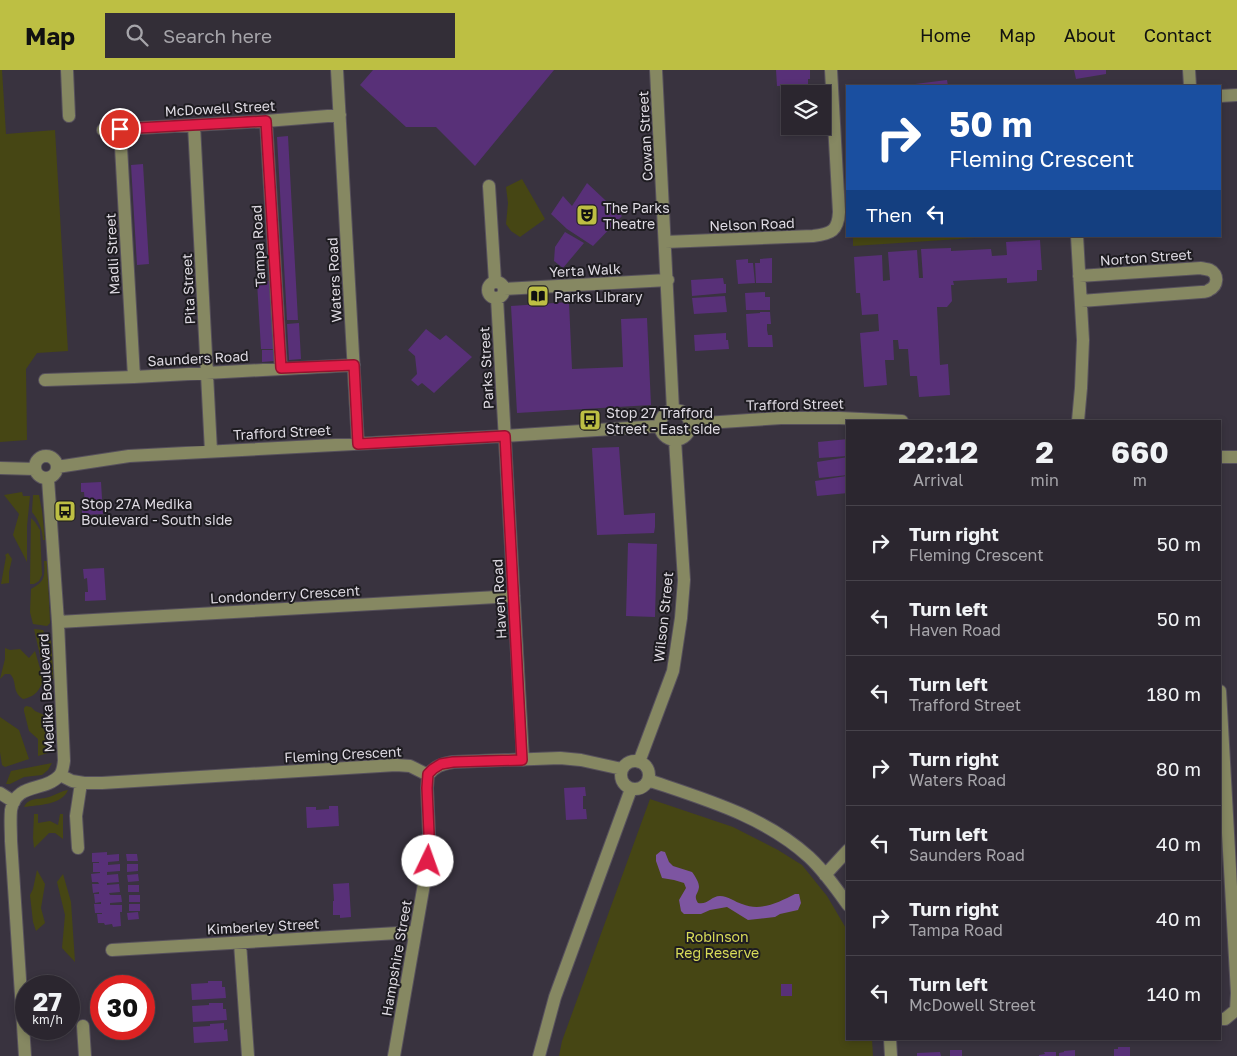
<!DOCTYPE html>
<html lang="en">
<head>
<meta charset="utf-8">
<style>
  body { margin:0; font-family:"Golos Text",sans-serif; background:#332e37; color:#f1f3f6; height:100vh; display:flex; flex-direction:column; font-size:19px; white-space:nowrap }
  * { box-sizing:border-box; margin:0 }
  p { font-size:16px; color:#a6a5aa }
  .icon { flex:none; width:28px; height:28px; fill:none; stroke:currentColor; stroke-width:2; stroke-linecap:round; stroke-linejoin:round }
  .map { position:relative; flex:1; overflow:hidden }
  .panel { position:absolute; left:846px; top:350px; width:375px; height:620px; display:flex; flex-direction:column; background:#2b262f; border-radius:0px; box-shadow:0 2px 8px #0003,0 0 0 1px #47434b }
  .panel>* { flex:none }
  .hud { position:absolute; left:846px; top:15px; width:375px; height:152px; border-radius:0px; box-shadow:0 2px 8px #0003,0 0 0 1px #47434b; background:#1a4fa0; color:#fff; overflow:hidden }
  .fabs { position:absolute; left:781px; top:15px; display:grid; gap:10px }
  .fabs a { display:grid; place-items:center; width:50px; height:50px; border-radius:0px; background:#2b262f; box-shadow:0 2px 8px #0003,0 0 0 1px #47434b; font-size:25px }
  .speed { position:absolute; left:15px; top:905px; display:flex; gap:10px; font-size:25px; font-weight:700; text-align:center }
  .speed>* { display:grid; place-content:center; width:65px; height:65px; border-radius:50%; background:#2b262f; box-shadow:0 2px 8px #0003,0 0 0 1px #47434b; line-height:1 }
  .speed small { font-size:12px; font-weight:400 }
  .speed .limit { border:8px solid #d22; background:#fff; color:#111 }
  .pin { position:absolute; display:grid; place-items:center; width:42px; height:42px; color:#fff; margin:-21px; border:2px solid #fff; border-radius:50%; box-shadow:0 1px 5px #0007 }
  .me { position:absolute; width:55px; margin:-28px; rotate:3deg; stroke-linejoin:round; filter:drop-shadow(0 0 4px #0008) }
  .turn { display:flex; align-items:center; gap:18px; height:105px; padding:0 20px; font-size:22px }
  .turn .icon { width:65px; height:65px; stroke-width:2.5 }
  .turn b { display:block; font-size:35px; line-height:42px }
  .then { display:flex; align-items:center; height:48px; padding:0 20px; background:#0003; gap:10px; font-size:19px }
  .eta { display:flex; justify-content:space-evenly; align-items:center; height:85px; text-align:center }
  .eta b { font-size:30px; font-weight:700; line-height:35px }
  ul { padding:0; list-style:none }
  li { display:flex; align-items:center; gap:15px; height:75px; padding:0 20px; border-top:1px solid #47434b }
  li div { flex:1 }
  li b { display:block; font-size:19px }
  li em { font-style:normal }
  header { display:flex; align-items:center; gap:30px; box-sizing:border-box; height:70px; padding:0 25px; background:#bdbf43; color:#111 }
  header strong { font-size:24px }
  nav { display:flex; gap:28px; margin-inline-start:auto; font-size:18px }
  .search { width:350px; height:45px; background:#332e37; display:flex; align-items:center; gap:12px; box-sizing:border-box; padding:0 18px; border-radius:0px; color:#a6a5aa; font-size:19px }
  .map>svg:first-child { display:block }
</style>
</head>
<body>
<header>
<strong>Map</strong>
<div class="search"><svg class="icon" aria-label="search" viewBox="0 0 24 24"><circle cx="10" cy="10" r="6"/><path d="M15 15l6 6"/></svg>Search here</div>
<nav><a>Home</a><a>Map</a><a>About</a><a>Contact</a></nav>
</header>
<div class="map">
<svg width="1237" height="986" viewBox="0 0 1237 986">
  <rect width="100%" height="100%" fill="#39333f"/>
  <path fill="#464614" d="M0 0H2L6 64 55 60 68 281 37 283 26 299 27 370 0 372Z
    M522 109 545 149 520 167 511 161 506 154 508 133 506 117Z
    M853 166H1005L853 176Z
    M22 422 23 426H30L27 456V492L13 465 19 444 4 425Z
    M33 425H39L42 441 45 470H43C42 458 39 451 32 442Z
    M31 448 35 452 40 460 42 505 39 511 34 514H30Z
    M8 483 12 489 9 502V513L1 514 6 487 5 485Z
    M44 491H47L50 553 47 556 33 554 30 542 31 519C45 511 45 507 44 491Z
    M34 559 43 560 46 567 51 571 54 609C50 609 49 612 46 612Z
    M5 578 10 580 20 579 29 588 35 581 44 612 42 613C38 623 33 627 23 629 11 621 18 612 10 604H5L0 609 5 589Z
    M26 636 31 637 35 641 42 644 47 648 48 683 38 686V669L29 661 24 641V638Z
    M0 647 19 660 29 689 5 697 2 695 0 682Z
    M52 693 48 700 42 705 24 707 10 714H6L11 701Z
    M68 720C62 735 38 735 24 737 29 727 38 730 49 727 55 725 61 721 68 720Z
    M650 729 733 757 778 780 802 795 827 826 847 860 848 969H872L873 986H559L562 971Z
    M34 744H38V753L50 751 58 755 60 744H63V769L55 763H49L34 778 33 768Z
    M37 800 45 814 41 838 45 853 36 861 33 852 30 825 33 819Z
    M63 804 71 832 75 892 62 878 65 845 57 812Z"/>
  <path fill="#7d55a1" d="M661 781 665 782 669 792 673 796 692 802C695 806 699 812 699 817 698 825 693 825 698 833 708 835 711 826 720 826 728 826 735 832 742 834 761 842 779 832 795 824H799L801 833 798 840 780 844 775 847 748 850 727 837 710 840 701 844H684L681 841 679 830 686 818 684 813 674 810 662 808 656 791V785Z"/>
  <path fill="#583078" d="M373 0H554L475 96 436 57H406L360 15Z
    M776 0H810V9H808V15L777 16Z
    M1074 0H1106V4L1076 9Z
    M947 10 948 16H915V14Z
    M288 66 298 250H287L277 67Z
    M143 94 149 194 137 195 131 95Z
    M587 113 622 146 593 176 567 159 551 144 563 126 572 136Z
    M565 162 584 173 563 198 554 191 555 177Z
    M1040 170 1042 200H1037V211L1007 213V208L953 211 954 215H951L952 231 947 237H937L940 295 948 294 950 325 919 327 917 306H910L908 279H899L898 270H893L894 290H885L887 315 864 317 860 263 879 261 878 244 862 245 860 223H856L854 187 882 185 883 211 890 210 888 182 917 180 919 208H923L921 179 951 178V181L991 179 992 186 1007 185 1006 172Z
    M772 188V213H756L755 193H760V189Z
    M748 189V193H753L755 213 738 214 736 190Z
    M723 208 724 214H726V223L692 226 691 210Z
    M269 211 274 279H261L257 212Z
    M765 222V227H770V240H746L745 223Z
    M725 226 727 242 694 244 692 228Z
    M569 232 572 299 623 297 621 249 647 248 651 335 517 343 511 236Z
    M760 242H770L771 254H767V260L768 265H772L773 277H748L746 244 760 243Z
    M299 253 301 289 289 290 287 254Z
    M426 259 440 270 446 265 472 287 434 323 422 313 418 316 411 310 417 304 415 286 408 280Z
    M726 263V270H728L729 279 695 281 694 265Z
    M262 280H274V291L262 292Z
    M848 369V386L819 388 818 372Z
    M619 377 624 445 655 443V457L654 463 597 465 592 378Z
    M848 387V405L819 408 817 392Z
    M846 406 848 412V423L817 426 815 411Z
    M101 412 103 444 82 445V435H85L84 422H81V413Z
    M628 473 657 474 655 547 626 546Z
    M104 498 106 530 85 531V522H88L87 508 84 509 83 499Z
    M585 717 586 726H583V739H586L587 749 566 750 564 718Z
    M329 736H338L339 756 307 758 306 737H316V740L329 739Z
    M107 782V785L119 784V791L108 792V795L120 794V801L107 802V805L118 804 119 812 107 813V815L119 814 120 822 109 823 110 825H121L122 832 110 833V835H122V842H120L121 856 113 857 112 854 105 855 104 853H98L97 844H102V843H95L94 834H101V832L95 833 94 824H99V822L93 823 92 814H99L98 812H92L91 804 100 803V802H93V793H99V792H92V783Z
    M126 784H137L138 791H127Z
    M127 794H138V801L127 802Z
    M138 804 139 811 128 812 127 805Z
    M349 813 351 847 340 848V845H333V831H334L333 814Z
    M128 815H139V822H128Z
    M129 825H140V832H129Z
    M129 834H140V841H129Z
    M138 842 139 849 128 850 127 843Z
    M208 911H222V917H225L226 928 192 930 191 914 208 913Z
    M781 914H792V926H781Z
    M209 933H223V939H226L227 950 193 952 192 936 209 935Z
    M224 953V960L227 959 228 971 194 973 193 957 210 956V954Z
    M1118 977H1130V986H1114V979H1118Z
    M950 980H962V986H950Z
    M1075 980V986H1059V983L1064 982V981Z
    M940 982 941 986H917V983Z
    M1044 982H1056V986H1039V985L1045 984Z"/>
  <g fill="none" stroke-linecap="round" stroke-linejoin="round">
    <g stroke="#57515c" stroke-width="14">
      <path id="minor" d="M67 0 69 46
        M337 0 358 374
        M656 0 673 340
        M1189 0 1190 16
        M1220 26 1237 25
        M266 51 281 299
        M194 55 211 381
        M120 59 134 307
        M103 60 266 51 340 45
        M489 116 495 211
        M1077 166 1083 270 1081 318 1078 351
        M665 172 813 166C831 164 838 161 839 142L831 0
        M1079 206 1201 198C1204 199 1207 199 1210 200 1219 204 1218 216 1209 220 1207 222 1204 222 1201 222L1081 231
        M488 220a8 8 0 1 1 16 0a8 8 0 1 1-16 0Z
        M504 219 668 210
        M497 228 523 690
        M45 310 134 307 354 295
        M660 355a15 15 0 1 1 30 0a15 15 0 1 1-30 0Z
        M690 354 781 348H840L902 351
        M35 397a11 11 0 1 1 22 0a11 11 0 1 1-22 0Z
        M1220 387H1237
        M57 397 129 386 505 366 659 356
        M0 398 35 399
        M58 552 514 526
        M1220 621 1237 923 1236 940 1225 949H1220
        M621 705a14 14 0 1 1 28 0a14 14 0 1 1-28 0Z
        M639 692 673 601 681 548 684 510 675 370
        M60 705 72 711 84 713H102L396 695 410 696 428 705C435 696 442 694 453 692L560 688 581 690 622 699
        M648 710C704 729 764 746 809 787 824 801 836 818 848 835
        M0 723 14 732
        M78 778 76 746 81 713
        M825 805 848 780
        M240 873 248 986
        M112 880 415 862
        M83 956 85 986
        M890 969 891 986
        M25 986 11 771C11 761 10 750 11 740 16 712 45 722 59 706 63 702 63 697 64 691L58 552 48 409
        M394 986 428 791 429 763 427 718 428 705
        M539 986 555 927 631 719"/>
    </g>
    <use href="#minor" stroke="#868862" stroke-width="12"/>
  </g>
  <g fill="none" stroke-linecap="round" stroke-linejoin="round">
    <g stroke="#92132f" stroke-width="12">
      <path id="route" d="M120 59 266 51 281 298 354 295 358 374 505 366 522 690 453 692 441 694 433 699 428 704 427 718 429 763 428 791"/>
    </g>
    <use href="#route" stroke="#e11d48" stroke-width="9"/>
  </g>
  <defs>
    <g id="theatre-square" transform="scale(1.125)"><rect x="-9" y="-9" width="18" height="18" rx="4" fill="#bdbf43" stroke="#1e1c21"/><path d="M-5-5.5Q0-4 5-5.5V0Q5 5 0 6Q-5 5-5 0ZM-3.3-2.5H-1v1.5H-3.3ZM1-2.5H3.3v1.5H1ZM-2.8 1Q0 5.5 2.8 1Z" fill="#111"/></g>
    <g id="library-square" transform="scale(1.125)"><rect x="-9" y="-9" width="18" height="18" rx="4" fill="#bdbf43" stroke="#1e1c21"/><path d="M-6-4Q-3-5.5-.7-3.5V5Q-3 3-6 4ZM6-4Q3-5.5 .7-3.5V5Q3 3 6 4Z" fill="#111"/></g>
    <g id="bus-square" transform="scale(1.125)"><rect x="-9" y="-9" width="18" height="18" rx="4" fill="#bdbf43" stroke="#1e1c21"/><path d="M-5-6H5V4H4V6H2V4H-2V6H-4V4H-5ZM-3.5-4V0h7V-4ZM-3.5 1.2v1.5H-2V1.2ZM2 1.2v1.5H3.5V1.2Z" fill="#111"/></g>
  </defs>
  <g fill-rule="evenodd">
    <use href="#theatre-square" x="587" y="145"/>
    <use href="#library-square" x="538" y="226"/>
    <use href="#bus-square" x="590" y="350"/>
    <use href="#bus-square" x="65" y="441"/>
  </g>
  <g text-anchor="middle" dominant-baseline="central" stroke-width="4" stroke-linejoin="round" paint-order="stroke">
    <g font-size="14" fill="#dedae2" stroke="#1e1c21">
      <text transform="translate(220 38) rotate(-3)">McDowell Street</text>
      <text transform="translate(645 66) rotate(-93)">Cowan Street</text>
      <text transform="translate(752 154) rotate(-2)">Nelson Road</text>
      <text transform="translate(258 176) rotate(-93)">Tampa Road</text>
      <text transform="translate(112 184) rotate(-93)">Madli Street</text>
      <text transform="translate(1146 187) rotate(-4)">Norton Street</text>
      <text transform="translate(585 200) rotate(-3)">Yerta Walk</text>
      <text transform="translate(334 210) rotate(-93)">Waters Road</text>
      <text transform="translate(188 219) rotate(-93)">Pita Street</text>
      <text transform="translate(198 288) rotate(-3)">Saunders Road</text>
      <text transform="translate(486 298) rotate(-93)">Parks Street</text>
      <text transform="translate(795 334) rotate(-1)">Trafford Street</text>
      <text transform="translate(282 362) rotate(-3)">Trafford Street</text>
      <text transform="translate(285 524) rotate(-3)">Londonderry Crescent</text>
      <text transform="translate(499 529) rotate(-93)">Haven Road</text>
      <text transform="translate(663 547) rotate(-84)">Wilson Street</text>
      <text transform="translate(46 623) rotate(-93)">Medika Boulevard</text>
      <text transform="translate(343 684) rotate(-3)">Fleming Crescent</text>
      <text transform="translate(263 856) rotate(-3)">Kimberley Street</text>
      <text transform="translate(396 888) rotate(-80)">Hampshire Street</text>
    </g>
    <g font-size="14" fill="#dedae2" stroke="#1e1c21" text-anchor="start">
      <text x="603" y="137">The Parks<tspan x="603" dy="16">Theatre</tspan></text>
      <text x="554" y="226">Parks Library</text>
      <text x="606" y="342">Stop 27 Trafford<tspan x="606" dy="16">Street - East side</tspan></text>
      <text x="81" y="433">Stop 27A Medika<tspan x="81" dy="16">Boulevard - South side</tspan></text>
    </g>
    <g font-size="14" fill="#d8db58" stroke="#1e1c21">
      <text x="717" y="866">Robinson<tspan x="717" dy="16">Reg Reserve</tspan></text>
    </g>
  </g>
</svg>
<div class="fabs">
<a><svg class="icon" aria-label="layers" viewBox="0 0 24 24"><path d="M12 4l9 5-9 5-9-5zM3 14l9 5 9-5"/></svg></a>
</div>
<div class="speed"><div>27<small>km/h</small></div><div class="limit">30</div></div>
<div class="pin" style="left:120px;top:59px;background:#d93025"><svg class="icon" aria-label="arrive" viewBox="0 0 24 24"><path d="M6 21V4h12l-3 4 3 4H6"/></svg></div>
<svg class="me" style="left:428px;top:791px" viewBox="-20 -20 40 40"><circle r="19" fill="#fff"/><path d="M0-13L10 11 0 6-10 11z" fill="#e11d48"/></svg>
<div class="hud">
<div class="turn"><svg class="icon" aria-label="right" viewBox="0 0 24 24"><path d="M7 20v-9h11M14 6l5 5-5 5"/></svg><div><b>50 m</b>Fleming Crescent</div></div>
<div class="then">Then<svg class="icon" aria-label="left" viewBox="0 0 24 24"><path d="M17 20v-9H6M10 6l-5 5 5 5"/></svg></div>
</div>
<section class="panel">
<div class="eta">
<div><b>22:12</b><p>Arrival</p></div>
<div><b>2</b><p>min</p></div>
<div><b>660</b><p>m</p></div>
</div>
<ul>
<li><svg class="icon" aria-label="right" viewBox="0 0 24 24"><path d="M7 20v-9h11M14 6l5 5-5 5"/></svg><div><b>Turn right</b><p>Fleming Crescent</p></div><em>50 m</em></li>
<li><svg class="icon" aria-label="left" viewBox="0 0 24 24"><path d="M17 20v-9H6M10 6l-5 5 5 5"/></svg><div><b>Turn left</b><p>Haven Road</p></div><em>50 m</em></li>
<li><svg class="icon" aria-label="left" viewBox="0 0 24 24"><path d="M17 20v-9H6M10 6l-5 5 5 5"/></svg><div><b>Turn left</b><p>Trafford Street</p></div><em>180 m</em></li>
<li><svg class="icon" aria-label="right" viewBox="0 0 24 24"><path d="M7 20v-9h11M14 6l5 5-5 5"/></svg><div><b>Turn right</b><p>Waters Road</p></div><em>80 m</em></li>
<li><svg class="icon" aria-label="left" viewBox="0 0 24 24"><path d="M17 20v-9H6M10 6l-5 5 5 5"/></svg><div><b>Turn left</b><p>Saunders Road</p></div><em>40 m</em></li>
<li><svg class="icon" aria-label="right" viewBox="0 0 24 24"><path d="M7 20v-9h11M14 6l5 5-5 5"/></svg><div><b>Turn right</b><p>Tampa Road</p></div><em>40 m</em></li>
<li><svg class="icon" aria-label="left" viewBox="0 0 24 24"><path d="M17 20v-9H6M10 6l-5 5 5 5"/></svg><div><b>Turn left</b><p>McDowell Street</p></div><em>140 m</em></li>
</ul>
</section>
</div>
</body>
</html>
